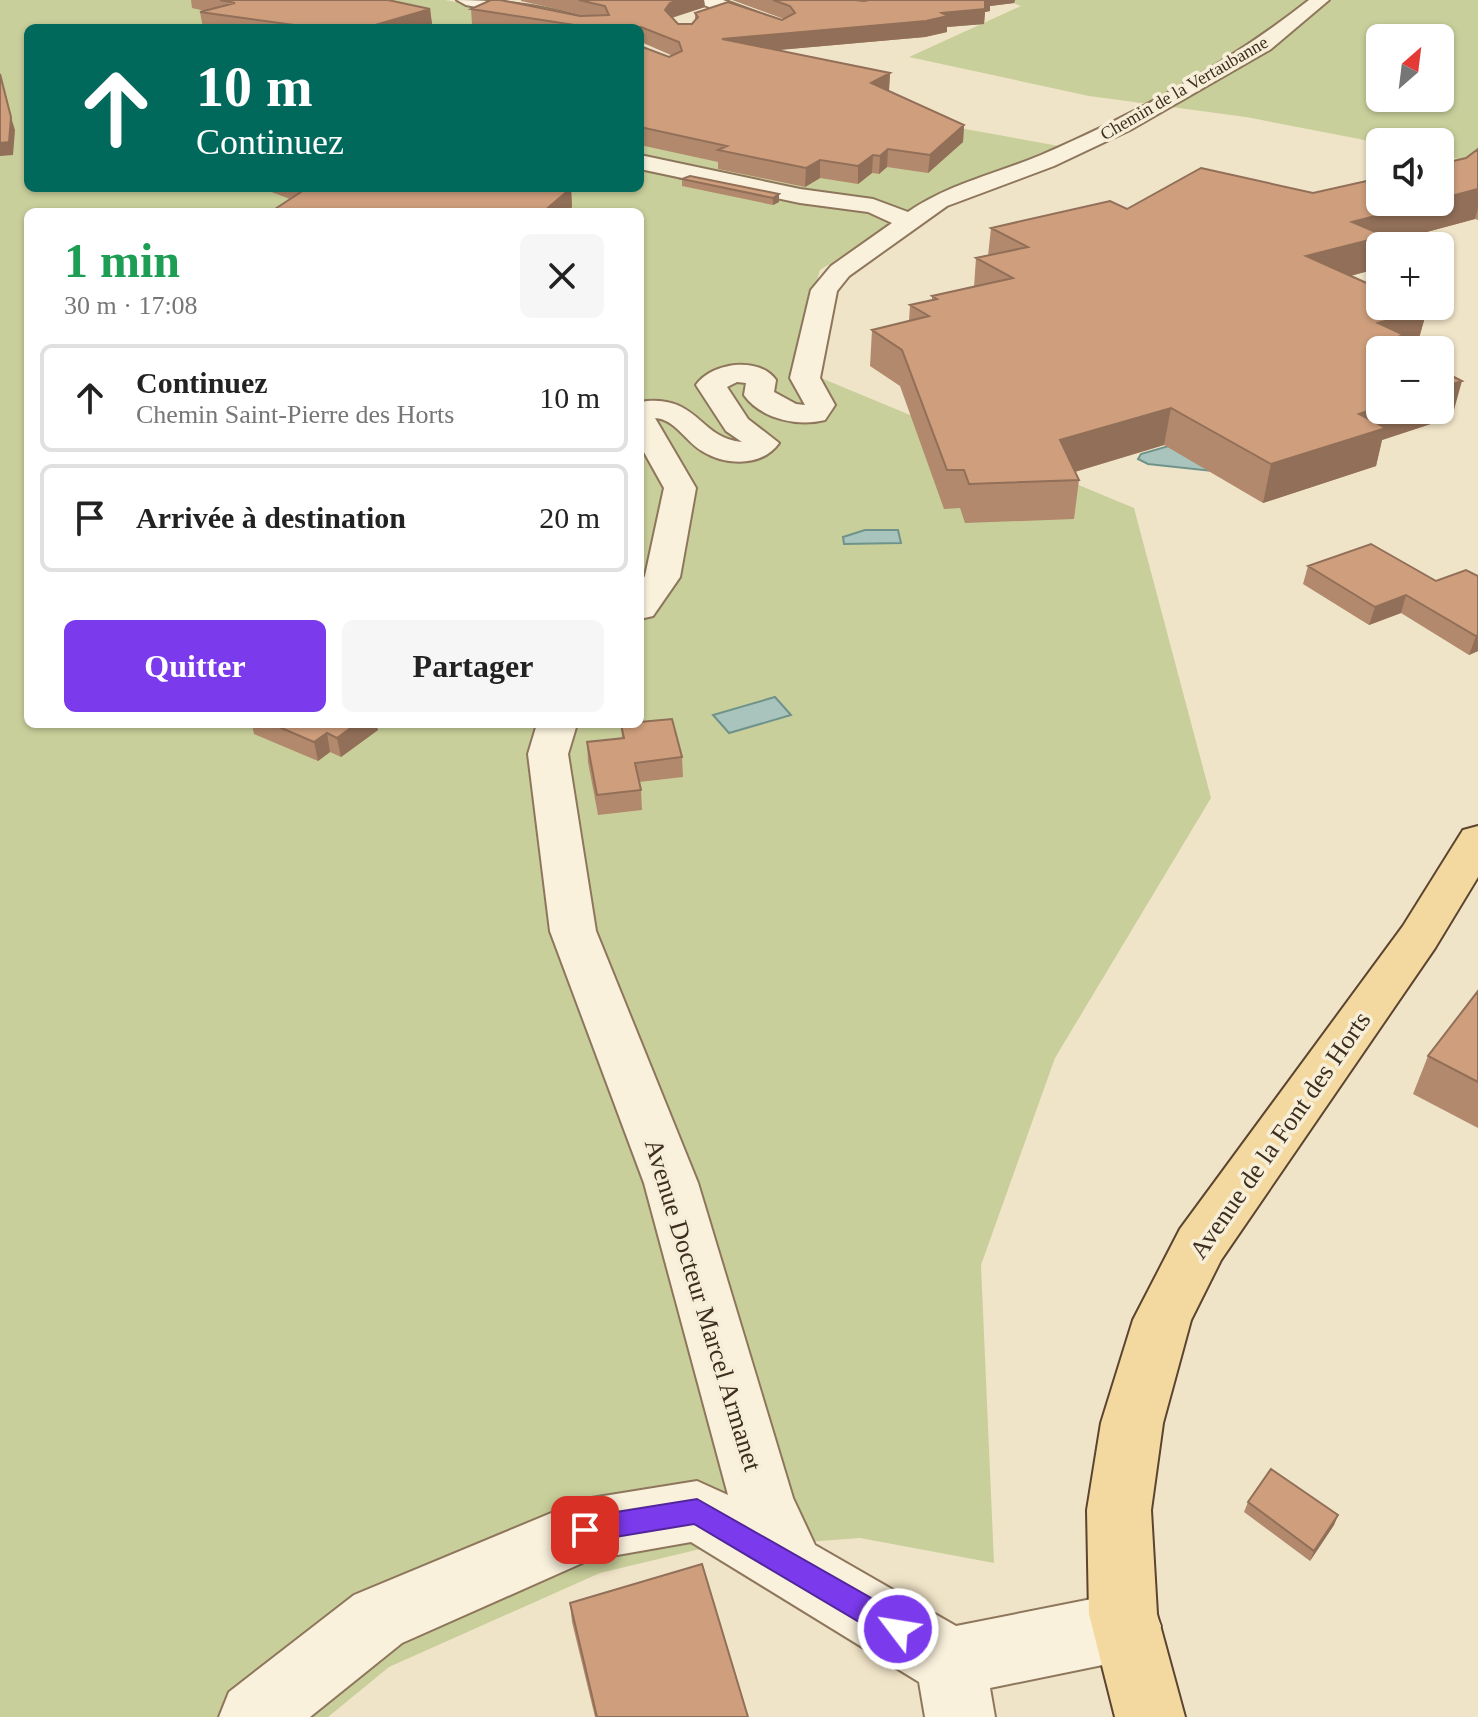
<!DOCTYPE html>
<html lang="fr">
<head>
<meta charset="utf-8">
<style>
  body { margin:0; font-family:Georgia,serif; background:#f6f6f6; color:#222; height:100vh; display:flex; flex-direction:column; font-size:30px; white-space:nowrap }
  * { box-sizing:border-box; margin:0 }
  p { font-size:26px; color:#767676 }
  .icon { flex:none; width:44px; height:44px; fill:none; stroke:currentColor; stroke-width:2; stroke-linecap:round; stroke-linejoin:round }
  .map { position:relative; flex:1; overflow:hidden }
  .drawer { position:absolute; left:24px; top:208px; width:620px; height:520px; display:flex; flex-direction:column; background:#fff; border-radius:12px; box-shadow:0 2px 6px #0004 }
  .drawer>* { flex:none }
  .top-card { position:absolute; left:24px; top:24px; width:620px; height:168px; border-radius:12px; box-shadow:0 2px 6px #0004; background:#00695c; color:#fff; overflow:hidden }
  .needle { width:52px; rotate:28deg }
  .fabs { position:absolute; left:1366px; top:24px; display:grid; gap:16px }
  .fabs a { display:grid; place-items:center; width:88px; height:88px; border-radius:12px; background:#fff; box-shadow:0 2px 6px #0004; font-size:40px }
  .pin { position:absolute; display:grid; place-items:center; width:68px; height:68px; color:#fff; margin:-34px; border-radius:16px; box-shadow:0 4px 12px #0006 }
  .me { position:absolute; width:88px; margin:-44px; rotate:301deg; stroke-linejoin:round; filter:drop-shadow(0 0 6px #0008) }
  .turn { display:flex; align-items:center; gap:28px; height:168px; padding:0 40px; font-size:36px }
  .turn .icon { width:104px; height:104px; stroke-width:2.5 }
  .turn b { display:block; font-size:56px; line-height:68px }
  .round { display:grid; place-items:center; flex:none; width:84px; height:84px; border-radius:12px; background:#f6f6f6 }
  .summary { display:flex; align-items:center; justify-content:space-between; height:136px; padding:0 40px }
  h1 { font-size:48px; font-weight:700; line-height:60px; color:#1e9e55 }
  .primary-button { display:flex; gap:16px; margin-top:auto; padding:16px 40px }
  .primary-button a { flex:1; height:92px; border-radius:12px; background:#7c3aed; color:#fff; font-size:32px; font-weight:700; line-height:92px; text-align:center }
  .primary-button a+a { background:#f6f6f6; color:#222 }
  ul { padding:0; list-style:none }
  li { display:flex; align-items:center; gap:24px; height:108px; margin:0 16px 12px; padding:0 24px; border:4px solid #e0e0e0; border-radius:12px }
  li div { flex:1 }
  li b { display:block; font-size:30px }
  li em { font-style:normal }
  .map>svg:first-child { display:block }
</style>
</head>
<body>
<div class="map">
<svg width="1478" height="1717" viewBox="0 0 1478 1717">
  <rect width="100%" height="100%" fill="#f0e4c8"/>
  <path fill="#c9cf9b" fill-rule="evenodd" d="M0 0H445L573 22 584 28H28V188H640V58L673 76 1070 148 931 199 820 270 792 366 1134 508 1211 798 1055 1058 981 1265 994 1563 860 1538 696 1550 600 1573 389 1667 328 1717H0ZM28 212H640V724H28Z
    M1005 0H1478V163L1440 155V142L1380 143 1246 117 1089 96 909 57 1021 6ZM1380 38H1440V98H1380Z"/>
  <path fill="#a9c4bc" stroke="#6f938a" stroke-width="2" d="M1213 433 1212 471 1148 464 1138 459 1141 454Z
    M865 530H898L901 543 844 544 843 537Z
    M775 697 791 715 729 733 713 715Z"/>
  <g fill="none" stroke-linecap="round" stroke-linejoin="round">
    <g stroke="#8d765c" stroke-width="4">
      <path id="minor" d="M457 0C508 0 557 8 605 24L608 28H581L466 5Z
        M698 0H723L783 22 786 26 783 30H771L701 4Z
        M1309 0H1329L1271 49 1130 130 1054 166 947 206 849 276 837 291 820 378 835 405 825 420C798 427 761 419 744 395L746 383 737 382 727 387 748 419 779 443C762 467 726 466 702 451 686 442 675 419 655 418L696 488 680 577 653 616 640 619V583L645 576 664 488 640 445V402C698 393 699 439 742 442L726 431 696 385C712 362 759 356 776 380L774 392 796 404 805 405 790 378 811 290 831 266 892 223 868 212 800 203 640 169V155L800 189 873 199 908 212C948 184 996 174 1041 155 1136 114 1228 64 1309 0Z
        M537 724H577L568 754 596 931 698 1183 793 1498 815 1545 956 1626 1127 1592 1151 1602 1161 1626 1151 1650 1127 1660 990 1688 995 1717H925L919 1682 691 1542 589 1560 402 1643 310 1717H219L229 1692 354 1595 585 1499 697 1481 728 1495 644 1183 550 931 528 754Z"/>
    </g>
    <g stroke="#5b4430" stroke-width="4">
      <path id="major" d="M1478 826V877L1435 948 1221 1260 1191 1320 1163 1423 1151 1510 1157 1614 1185 1717H1115L1089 1614 1087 1510 1101 1423 1133 1320 1180 1229 1403 926 1463 830Z"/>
    </g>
    <use href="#minor" fill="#faf1dc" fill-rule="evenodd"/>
    <use href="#major" fill="#f3d9a0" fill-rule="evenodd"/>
  </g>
  <path fill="#b2896c" d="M191 0H388L430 9 432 24 420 28H203L200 12 205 11 192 8Z
    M521 0H704L705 7 672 18 678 24H692L695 21V13L782 20 784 19 732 0H855L864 1 869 0H1015L1014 3 990 6V11L985 12 984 24 947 27V32L925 37 777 50 890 73 889 90H888L964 125 963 142 928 173 887 167 879 174 872 173 858 184 820 178 805 187 718 169V162L640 145V46L669 57 673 56 641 42 640 28H496L472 24 471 9 582 15 521 1Z
    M1478 149V220L1475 219 1382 244 1380 246V254L1376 269 1350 276 1427 310 1417 345 1401 350H1380L1452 417 1382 440 1376 466 1263 503 1164 445 1075 472 1079 480 1074 519 965 523 960 508 944 509 900 386 870 366 872 330 909 321 910 305 932 300V296L974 287 976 258 988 256 991 228 1127 209 1313 193 1466 158Z
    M682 179 779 194V202L773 205 682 186Z
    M261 188H571L572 207 567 212H276L275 209 290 199Z
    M1308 566 1436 581 1466 570 1478 651 1469 655 1401 613 1369 625 1303 584Z
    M252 724H376L378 730 341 757 330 752 318 761 254 734Z
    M621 724 682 757 683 777 639 782 641 790 642 810 598 815 588 762 587 742 622 738Z
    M1478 991V1128L1413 1094 1428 1056Z
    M1248 1502 1338 1515 1334 1525 1310 1561 1244 1512Z
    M570 1603 748 1717H595L572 1622Z"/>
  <path fill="#916f58" d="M679 0H704L705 7 670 18 665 10 670 3Z
    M978 0H1015L1014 3 990 6V11L985 12 984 24 947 27V32L925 37 722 55V39L942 13Z
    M430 9 432 24 420 28H365Z
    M890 73 889 90 870 100 871 83Z
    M11 117 15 130 13 155 0 156V143Z
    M964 125 963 142 928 173 930 155Z
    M888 149 887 167 879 174 880 156Z
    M873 155 872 173 858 184V166Z
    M820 160V178L805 187 806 168Z
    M571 188 572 207 567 212H543Z
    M1478 189V208L1475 219 1382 244V246H1380V254L1376 269 1298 290 1306 256 1352 222 1429 202H1440V199Z
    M779 194V202L773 205V198Z
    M1427 310 1417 345 1401 350H1380L1378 323Z
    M1462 381 1452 417 1382 440 1376 466 1263 503 1271 464 1359 414 1380 407V410H1440V388Z
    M1171 408 1164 445 1054 478 1060 440Z
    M1406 595 1401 613 1369 625 1375 607Z
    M1478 635V651L1469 655 1476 636Z
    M356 724H376L378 730 341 757 337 738Z
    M327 733 330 752 318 761 314 742Z
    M1338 1515 1334 1525 1310 1561 1314 1551Z"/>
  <path fill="#cf9f7d" stroke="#916f58" stroke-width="2" d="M220 0H388L430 9 365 28H310L294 25 200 12 235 3Z
    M491 0H500L580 16 609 15 605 6 579 0H679L670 3 665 10 678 24H692L698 17 695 13 728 2 782 20 795 13 790 6 773 0H855L864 1 869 0H985V9L942 13 948 16 926 21 722 39 890 73 871 83 964 125 930 155 888 149 880 156 873 155 858 166 820 160 806 168 718 150 727 146 640 127V46L669 57 682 51 679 42 641 27 637 28H594L471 9Z
    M0 74 11 117 9 142 0 143Z
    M1478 149V189L1440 199V164L1466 158Z
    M1201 168 1313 193 1380 178V202H1429L1352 222 1385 236 1306 256 1380 289V306H1418L1427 310 1378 323 1404 335 1381 342 1397 350H1380V407L1359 414 1386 428 1271 464 1171 408 1060 440 1079 480 969 484 964 470H947L902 350 872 330 929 316 910 305 937 299 932 296 1013 278 976 258 1028 247 991 228 1110 201 1127 209Z
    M690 176 779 194 773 198 682 179Z
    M307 188H571L543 212H301L275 209Z
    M1440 370 1462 381 1440 388Z
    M1371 544 1436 581 1466 570 1478 576V635L1476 636 1406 595 1375 607 1308 566Z
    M672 719 682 757 635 763 641 790 597 795 587 742 624 738 621 724H640V722Z
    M272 724H356L337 738 327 733 314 742Z
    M1478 991V1082L1428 1056Z
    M1271 1469 1338 1515 1314 1551 1248 1502Z
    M702 1564 748 1717H597L570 1603Z"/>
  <path fill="#7c3aed" stroke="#51269a" stroke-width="2" d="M697 1499 908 1619 912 1629 908 1639 898 1643 888 1639 694 1524 585 1542 576 1539 572 1530 576 1521 585 1517Z"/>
  <g text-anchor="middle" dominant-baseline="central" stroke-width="7" stroke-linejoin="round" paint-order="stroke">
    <g font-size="18" fill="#3d2e20" stroke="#f7eed8">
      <text transform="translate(1184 88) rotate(-30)">Chemin de la Vertaubanne</text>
    </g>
    <g font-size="26" fill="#3d2e20" stroke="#f7eed8">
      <text transform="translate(1280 1135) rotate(-55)">Avenue de la Font des Horts</text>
      <text transform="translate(703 1305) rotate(73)">Avenue Docteur Marcel Armanet</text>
    </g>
  </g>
</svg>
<div class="fabs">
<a><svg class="needle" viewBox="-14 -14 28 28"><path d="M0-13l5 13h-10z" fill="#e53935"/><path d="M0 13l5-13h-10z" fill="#767676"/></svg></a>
<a><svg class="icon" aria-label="sound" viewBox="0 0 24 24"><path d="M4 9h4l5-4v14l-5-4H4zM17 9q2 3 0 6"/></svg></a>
<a>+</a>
<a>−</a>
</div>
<div class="pin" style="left:585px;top:1530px;background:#d93025"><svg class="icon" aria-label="arrive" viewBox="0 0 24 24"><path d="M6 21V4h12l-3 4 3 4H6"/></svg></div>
<svg class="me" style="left:898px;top:1629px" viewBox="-20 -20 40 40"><circle r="17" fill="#7c3aed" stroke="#fff" stroke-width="3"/><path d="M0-11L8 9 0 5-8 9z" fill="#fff"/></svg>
<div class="top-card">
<div class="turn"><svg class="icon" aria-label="ahead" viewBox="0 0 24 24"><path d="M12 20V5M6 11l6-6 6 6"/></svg><div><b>10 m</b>Continuez</div></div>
</div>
<section class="drawer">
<div class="summary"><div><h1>1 min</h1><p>30 m · 17:08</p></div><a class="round"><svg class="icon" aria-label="close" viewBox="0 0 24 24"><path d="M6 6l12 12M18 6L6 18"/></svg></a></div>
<ul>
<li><svg class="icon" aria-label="ahead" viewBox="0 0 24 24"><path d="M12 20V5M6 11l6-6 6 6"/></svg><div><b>Continuez</b><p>Chemin Saint-Pierre des Horts</p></div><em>10 m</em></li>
<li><svg class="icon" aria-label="arrive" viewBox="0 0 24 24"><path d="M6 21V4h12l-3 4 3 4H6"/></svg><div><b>Arrivée à destination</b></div><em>20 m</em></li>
</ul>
<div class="primary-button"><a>Quitter</a><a>Partager</a></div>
</section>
</div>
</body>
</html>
